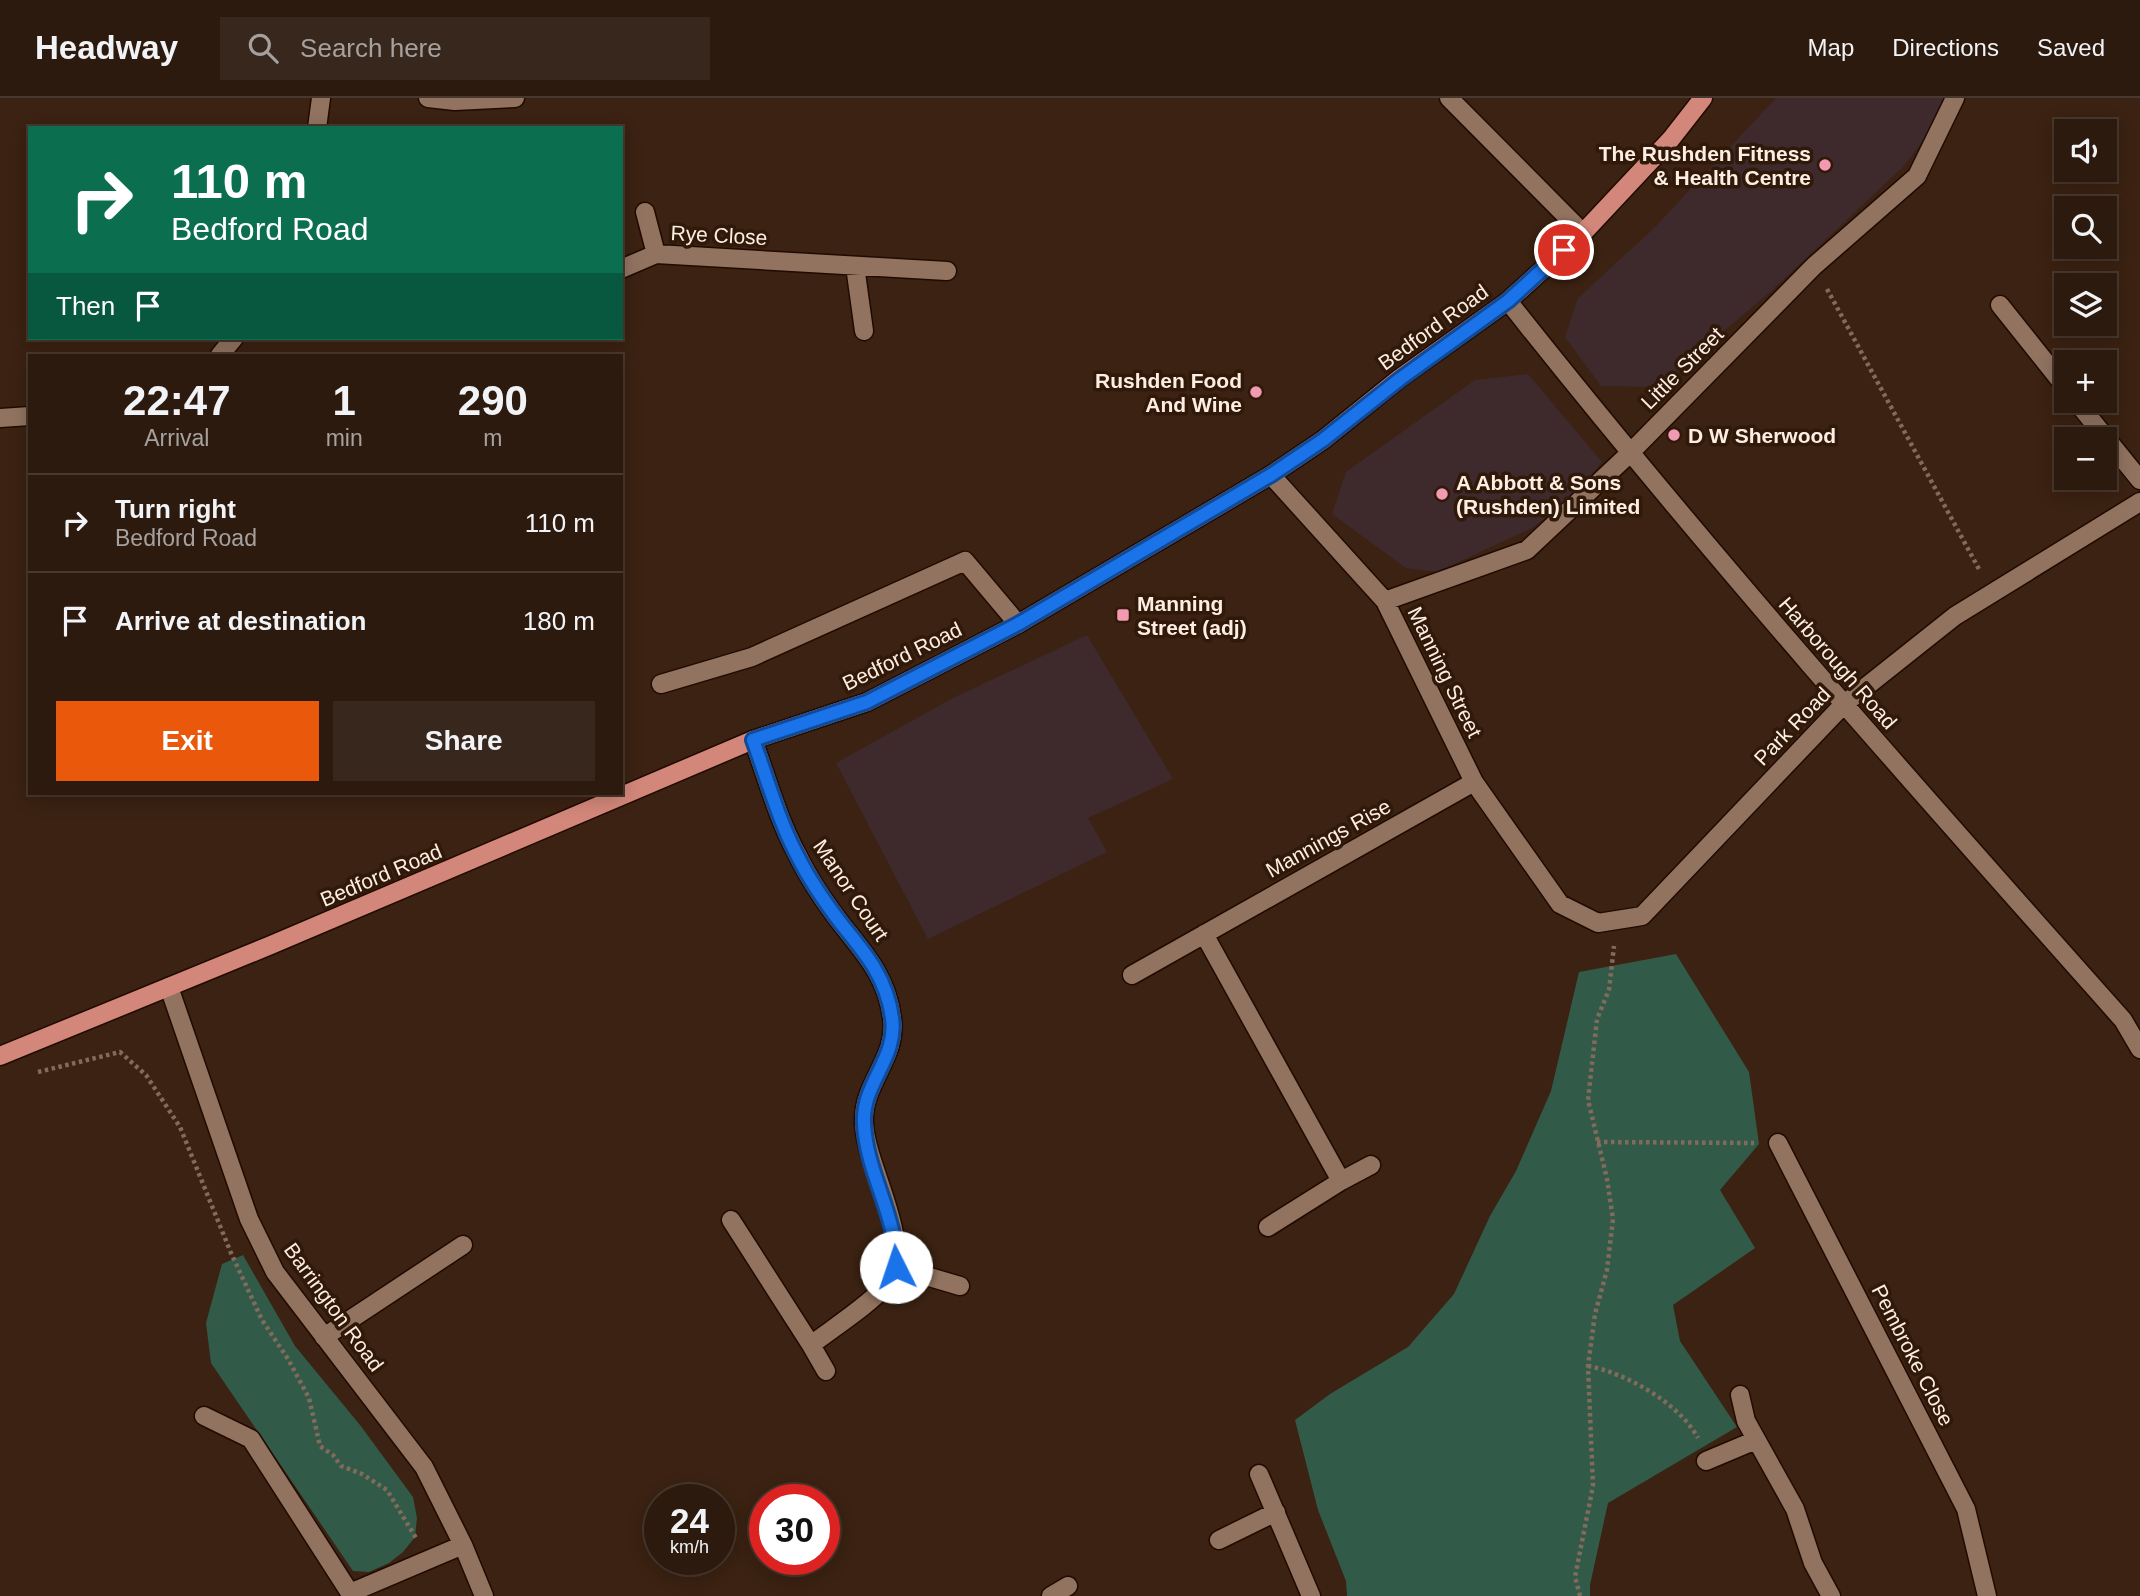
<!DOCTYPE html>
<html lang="en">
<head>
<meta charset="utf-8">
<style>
  body { margin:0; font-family:Arial,sans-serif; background:#38271c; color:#f1f3f6; height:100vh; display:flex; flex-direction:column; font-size:26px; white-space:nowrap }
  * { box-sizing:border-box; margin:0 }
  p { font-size:23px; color:#a6a19e }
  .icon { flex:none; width:38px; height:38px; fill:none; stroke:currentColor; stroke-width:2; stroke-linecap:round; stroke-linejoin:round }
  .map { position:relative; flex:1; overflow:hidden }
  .details { position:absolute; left:28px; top:256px; width:595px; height:441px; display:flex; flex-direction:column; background:#2c1a0e; border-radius:0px; box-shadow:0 4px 18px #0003,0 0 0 2px #48382e }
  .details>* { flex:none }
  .guide { position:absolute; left:28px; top:28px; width:595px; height:214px; border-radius:0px; box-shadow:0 4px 18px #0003,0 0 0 2px #48382e; background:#0b6e4f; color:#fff; overflow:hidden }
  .controls { position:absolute; left:2054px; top:21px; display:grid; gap:14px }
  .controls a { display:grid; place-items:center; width:63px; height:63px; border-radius:0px; background:#2c1a0e; box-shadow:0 4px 18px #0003,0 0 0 2px #48382e; font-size:35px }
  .speed { position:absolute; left:644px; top:1386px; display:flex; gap:14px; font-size:35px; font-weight:700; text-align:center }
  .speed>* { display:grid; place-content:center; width:91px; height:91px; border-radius:50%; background:#2c1a0e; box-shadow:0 4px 18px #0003,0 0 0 2px #48382e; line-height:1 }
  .speed small { font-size:18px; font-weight:400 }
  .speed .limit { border:10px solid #d22; background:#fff; color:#111 }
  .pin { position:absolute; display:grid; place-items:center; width:60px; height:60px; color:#fff; margin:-30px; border:4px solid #fff; border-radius:50%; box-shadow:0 2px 7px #0007 }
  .me { position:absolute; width:77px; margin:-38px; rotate:356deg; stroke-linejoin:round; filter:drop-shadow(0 0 5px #0008) }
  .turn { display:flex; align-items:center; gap:24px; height:147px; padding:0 28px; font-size:32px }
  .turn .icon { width:91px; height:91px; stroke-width:2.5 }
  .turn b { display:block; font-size:49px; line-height:60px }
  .then { display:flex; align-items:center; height:66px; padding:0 28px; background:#0003; gap:14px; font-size:26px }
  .eta { display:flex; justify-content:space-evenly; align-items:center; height:119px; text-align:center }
  .eta b { font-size:42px; font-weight:600; line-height:49px }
  .primary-button { display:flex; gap:14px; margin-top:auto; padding:14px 28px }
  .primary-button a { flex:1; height:80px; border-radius:0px; background:#ea580c; color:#fff; font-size:28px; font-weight:600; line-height:80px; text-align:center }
  .primary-button a+a { background:#38271c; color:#f1f3f6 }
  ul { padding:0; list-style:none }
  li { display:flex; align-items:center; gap:21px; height:98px; padding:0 28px; border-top:2px solid #48382e }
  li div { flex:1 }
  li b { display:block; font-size:26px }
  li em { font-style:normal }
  header { display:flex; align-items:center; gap:42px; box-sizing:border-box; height:98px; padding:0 35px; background:#2c1a0e; border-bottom:2px solid #48382e }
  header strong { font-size:33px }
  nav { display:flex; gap:38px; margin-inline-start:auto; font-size:24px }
  .search { width:490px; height:63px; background:#38271c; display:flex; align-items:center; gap:18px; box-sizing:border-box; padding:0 24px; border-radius:0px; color:#a6a19e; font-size:26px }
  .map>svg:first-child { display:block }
</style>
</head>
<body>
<header>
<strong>Headway</strong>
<div class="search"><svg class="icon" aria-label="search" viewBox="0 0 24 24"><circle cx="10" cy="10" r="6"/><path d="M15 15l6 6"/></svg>Search here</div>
<nav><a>Map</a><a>Directions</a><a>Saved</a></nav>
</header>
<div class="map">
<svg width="2140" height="1498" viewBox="0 0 2140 1498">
  <rect width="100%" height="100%" fill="#3b2212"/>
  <path fill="#3e2a2d" d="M1776 0H1951L1946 12 1904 68 1770 194 1658 289 1601 288 1565 239 1578 200 1654 130Z
    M1528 276 1602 364 1575 397 1532 430 1437 474 1406 470 1332 416 1346 374 1475 282Z
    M1087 537 1173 681 1088 720 1107 754 928 841 836 665 953 600Z"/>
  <path fill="#325a48" d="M1676 856 1749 974 1759 1046 1720 1092 1755 1150 1673 1207 1680 1243 1737 1329 1608 1405 1590 1487V1498H1347L1346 1483 1318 1412 1295 1322 1330 1296 1408 1249 1454 1196 1490 1118 1516 1073 1551 993 1579 874Z
    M243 1157 295 1248 360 1327 413 1399 417 1420 415 1439 403 1454 389 1465 369 1474 353 1473 211 1265 206 1225 222 1166Z"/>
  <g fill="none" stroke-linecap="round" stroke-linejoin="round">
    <g stroke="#210b00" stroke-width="21">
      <path id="lane" d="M1051 1498 1068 1488"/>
    </g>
    <g stroke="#210b00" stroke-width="21">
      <path id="street" d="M428 0 455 3 515 0
        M1449 0 1583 135
        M317 30 321 0
        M645 114 656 156
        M855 168 864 233
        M621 171 656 156 947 173
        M1508 203C1704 451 1913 686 2123 922L2140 951
        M2000 207 2067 291
        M220 257 234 240
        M2076 303 2140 382
        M0 320 30 318
        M1271 377 1385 503 1474 684 1560 806 1598 825 1642 818 1843 607 1955 518 2140 404
        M1385 503 1527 452 1629 356 1814 168 1917 78 1955 0
        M661 586 752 559 965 463 1018 526
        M1204 836 1341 1083 1268 1129
        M1132 877 1474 684
        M169 889 249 1121 275 1174 424 1369 463 1447 484 1498
        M1778 1045 1966 1411 1987 1498
        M1341 1083 1371 1067
        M731 1122 811 1247C830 1232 872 1205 886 1187 917 1148 866 1071 864 1025 862 985 898 960 892 920 887 880 866 857 843 828 826 806 809 781 797 756 778 721 767 680 753 642
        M896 1169 960 1188
        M324 1239 463 1147
        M811 1247 826 1273
        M1740 1297 1746 1323 1795 1411 1813 1465 1831 1498
        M204 1318 251 1341 350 1495 463 1447
        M1706 1363 1756 1342
        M1259 1376 1311 1498
        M1219 1442 1276 1414"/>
    </g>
    <g stroke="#210b00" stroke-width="21">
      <path id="primary" d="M0 958 271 847 753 642 867 604 1018 526 1271 377 1323 342 1400 280 1508 203 1583 135 1671 41 1703 0"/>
    </g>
    <path stroke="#816b5d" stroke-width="4.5" stroke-dasharray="3.5 3.5" stroke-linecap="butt" d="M1827 191 1980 473
      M38 974 120 954 146 977 180 1029 231 1155 262 1222 288 1261 309 1300 320 1348 333 1357 341 1368 362 1376 387 1392 416 1440
      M1597 1044 1754 1045
      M1588 1268C1626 1275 1679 1305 1698 1340
      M1580 1498 1575 1479 1593 1388 1588 1268 1595 1216 1607 1172 1613 1121 1607 1081 1588 1002 1597 921 1609 892 1614 848"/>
    <use href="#lane" stroke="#917360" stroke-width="18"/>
    <use href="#street" stroke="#917360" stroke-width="18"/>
    <use href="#primary" stroke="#d2877a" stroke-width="18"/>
  </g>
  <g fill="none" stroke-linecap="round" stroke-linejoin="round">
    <g stroke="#114b97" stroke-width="18">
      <path id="route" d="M896 1169C898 1119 866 1075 864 1025 862 985 898 960 892 920 887 881 866 856 843 828 826 806 809 781 797 757 778 721 767 680 753 642L867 604 1018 526 1271 377 1323 342 1400 281 1508 203 1564 152"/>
    </g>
    <use href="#route" stroke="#1a73e8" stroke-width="12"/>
  </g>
  <g fill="#f19ab2" stroke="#301908" stroke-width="2.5">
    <circle cx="1825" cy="67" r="7"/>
    <circle cx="1256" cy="294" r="7"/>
    <circle cx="1674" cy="337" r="7"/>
    <circle cx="1442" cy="396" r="7"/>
    <rect x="1116" y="510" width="14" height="14" rx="3.5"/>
  </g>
  <g text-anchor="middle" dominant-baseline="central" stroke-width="7" stroke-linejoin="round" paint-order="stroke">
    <g font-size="21" font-weight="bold" fill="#feede2" stroke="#301908" text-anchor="start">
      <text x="1811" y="55" text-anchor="end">The Rushden Fitness<tspan x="1811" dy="24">&amp; Health Centre</tspan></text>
      <text x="1242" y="282" text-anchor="end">Rushden Food<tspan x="1242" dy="24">And Wine</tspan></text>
      <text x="1688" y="337">D W Sherwood</text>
      <text x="1456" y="384">A Abbott &amp; Sons<tspan x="1456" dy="24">(Rushden) Limited</tspan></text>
      <text x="1137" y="505">Manning<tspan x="1137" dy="24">Street (adj)</tspan></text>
    </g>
    <g font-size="21" fill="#feede2" stroke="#301908">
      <text transform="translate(719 137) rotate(3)">Rye Close</text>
      <text transform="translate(1433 229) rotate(-36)">Bedford Road</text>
      <text transform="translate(1682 270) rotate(-45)">Little Street</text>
      <text transform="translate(902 558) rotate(-26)">Bedford Road</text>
      <text transform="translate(1838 565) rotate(49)">Harborough Road</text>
      <text transform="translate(1445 574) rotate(64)">Manning Street</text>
      <text transform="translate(1792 628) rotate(-46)">Park Road</text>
      <text transform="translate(1328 740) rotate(-29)">Mannings Rise</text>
      <text transform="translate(381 777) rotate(-23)">Bedford Road</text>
      <text transform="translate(851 792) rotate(56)">Manor Court</text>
      <text transform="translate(334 1209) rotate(54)">Barrington Road</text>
      <text transform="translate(1913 1257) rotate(63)">Pembroke Close</text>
    </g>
  </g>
</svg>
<div class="controls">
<a><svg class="icon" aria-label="sound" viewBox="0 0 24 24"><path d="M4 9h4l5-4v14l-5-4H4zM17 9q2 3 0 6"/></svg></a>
<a><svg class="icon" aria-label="search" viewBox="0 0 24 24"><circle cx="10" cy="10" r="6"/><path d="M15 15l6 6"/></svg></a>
<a><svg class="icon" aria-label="layers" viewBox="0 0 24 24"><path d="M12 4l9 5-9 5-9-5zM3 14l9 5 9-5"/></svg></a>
<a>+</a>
<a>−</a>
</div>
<div class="speed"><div>24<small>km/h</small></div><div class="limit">30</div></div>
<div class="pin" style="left:1564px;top:152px;background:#d93025"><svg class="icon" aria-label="arrive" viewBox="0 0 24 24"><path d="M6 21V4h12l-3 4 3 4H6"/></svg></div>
<svg class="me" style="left:896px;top:1169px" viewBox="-20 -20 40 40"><circle r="19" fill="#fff"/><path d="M0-13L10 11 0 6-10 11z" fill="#1a73e8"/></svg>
<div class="guide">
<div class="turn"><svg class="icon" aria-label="right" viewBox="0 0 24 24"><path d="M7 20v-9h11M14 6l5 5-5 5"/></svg><div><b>110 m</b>Bedford Road</div></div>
<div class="then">Then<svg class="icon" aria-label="arrive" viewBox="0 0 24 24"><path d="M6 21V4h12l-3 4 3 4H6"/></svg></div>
</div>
<section class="details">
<div class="eta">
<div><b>22:47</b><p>Arrival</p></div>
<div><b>1</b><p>min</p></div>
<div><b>290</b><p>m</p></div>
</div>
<ul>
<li><svg class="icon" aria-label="right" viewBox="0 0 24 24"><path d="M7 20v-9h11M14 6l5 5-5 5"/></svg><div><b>Turn right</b><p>Bedford Road</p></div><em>110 m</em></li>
<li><svg class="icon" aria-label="arrive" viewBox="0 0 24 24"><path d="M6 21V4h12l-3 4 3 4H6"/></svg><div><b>Arrive at destination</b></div><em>180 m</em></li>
</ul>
<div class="primary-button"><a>Exit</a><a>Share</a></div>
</section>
</div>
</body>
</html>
